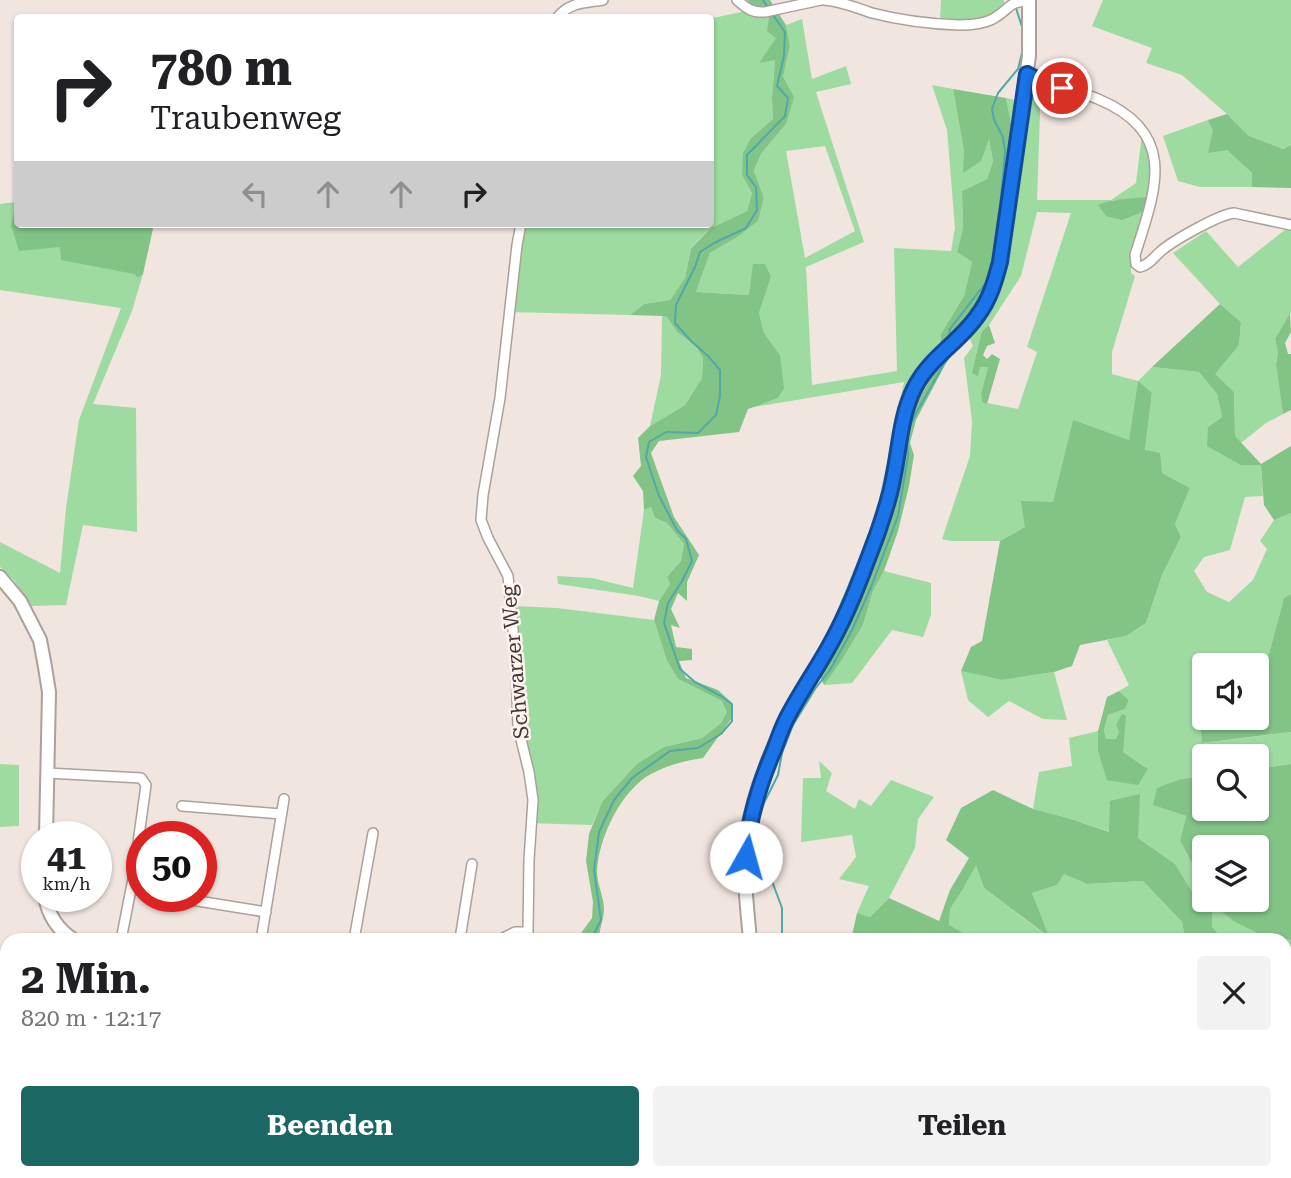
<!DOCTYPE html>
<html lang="de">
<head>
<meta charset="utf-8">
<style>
  body { margin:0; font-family:"Roboto Serif",serif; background:#f2f2f2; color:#202124; height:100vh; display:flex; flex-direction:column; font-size:26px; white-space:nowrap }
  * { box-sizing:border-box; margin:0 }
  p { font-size:23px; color:#757577 }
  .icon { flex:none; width:38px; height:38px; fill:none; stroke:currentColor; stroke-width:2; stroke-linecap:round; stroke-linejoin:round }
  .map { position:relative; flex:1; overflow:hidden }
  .side { position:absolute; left:0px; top:933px; width:1292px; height:247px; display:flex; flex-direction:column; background:#fff; border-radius:21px 21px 0 0; box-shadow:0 2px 5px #0004 }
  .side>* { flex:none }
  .hud { position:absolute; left:14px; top:14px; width:700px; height:214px; border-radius:7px; box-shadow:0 2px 5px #0004; background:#fff; color:#202124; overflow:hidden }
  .buttons { position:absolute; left:1192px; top:653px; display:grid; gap:14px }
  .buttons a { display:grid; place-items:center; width:77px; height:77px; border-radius:7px; background:#fff; box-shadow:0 2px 5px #0004; font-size:35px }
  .speed { position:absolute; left:21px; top:821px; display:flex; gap:14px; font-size:35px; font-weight:700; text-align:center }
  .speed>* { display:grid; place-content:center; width:91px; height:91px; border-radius:50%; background:#fff; box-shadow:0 2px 5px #0004; line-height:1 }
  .speed small { font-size:18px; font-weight:400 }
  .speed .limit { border:10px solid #d22; background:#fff; color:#111 }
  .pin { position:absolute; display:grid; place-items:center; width:60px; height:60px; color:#fff; margin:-30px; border:4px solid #fff; border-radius:50%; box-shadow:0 2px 7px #0007 }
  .me { position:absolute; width:77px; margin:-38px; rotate:7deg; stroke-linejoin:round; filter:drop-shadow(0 0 5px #0008) }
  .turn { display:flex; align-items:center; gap:24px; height:147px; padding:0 21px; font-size:32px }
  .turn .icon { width:91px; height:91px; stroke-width:2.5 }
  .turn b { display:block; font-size:49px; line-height:60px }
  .lanes { display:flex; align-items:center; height:66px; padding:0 21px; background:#0003; justify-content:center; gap:35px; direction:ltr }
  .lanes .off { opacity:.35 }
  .round { display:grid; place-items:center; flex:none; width:74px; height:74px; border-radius:7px; background:#f2f2f2 }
  .summary { display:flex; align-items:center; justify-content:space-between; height:119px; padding:0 21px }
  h1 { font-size:42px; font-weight:700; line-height:52px }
  .action { display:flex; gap:14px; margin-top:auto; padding:14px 21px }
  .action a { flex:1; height:80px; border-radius:7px; background:#1a6763; color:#fff; font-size:28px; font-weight:700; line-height:80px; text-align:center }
  .action a+a { background:#f2f2f2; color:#202124 }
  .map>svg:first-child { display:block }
</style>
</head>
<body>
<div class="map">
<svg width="1291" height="1178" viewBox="0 0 1291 1178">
  <rect width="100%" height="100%" fill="#f1e5df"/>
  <path fill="#9ddba1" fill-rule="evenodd" d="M941 0H1004L1003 19 952 21 940 20Z
    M1103 0H1291V145L1285 149 1249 136 1227 114 1182 75 1146 63 1152 48 1092 26Z
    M755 9 769 18 776 38 760 62 775 59 772 98 773 119 751 138 742 175 752 193 747 211 711 228 691 247 685 278 670 300 644 304 630 315 506 312 518 224H710V30H712L713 18Z
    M802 19 812 79 846 66 851 84 816 92 864 242 806 267 812 385 897 371 894 248 951 251 955 228 947 130 932 85 953 89 964 151 989 138 993 161 987 179 962 191 963 228 957 252 972 262 964 296 941 334 939 364 916 404 909 423 906 448 890 525 873 571 840 642 820 677 814 667 815 660 839 606 875 519 904 382 748 408 778 398 780 355 764 333 759 313 771 277 749 295 696 292 710 253 739 236 758 221 764 198 754 172 761 154 786 124 783 77 790 46 786 25ZM825 146 855 231 805 258 786 151Z
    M1019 84 1041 85 1037 200H1111L1136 183 1142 134 1152 157V196L1123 200H1111L1145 211 1131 256V273L1135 276 1112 352V374L1138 381 1152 367 1199 372 1217 394 1222 417 1208 427 1261 464 1263 496 1245 497 1230 550 1204 557 1194 571 1207 592 1229 602 1253 580 1267 549 1260 541 1274 520 1291 513V594L1284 598 1268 657 1239 665H1204V675L1197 677 1203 743 1291 732V764L1257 769 1256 756H1204V776L1181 779 1154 805 1186 816 1180 841 1204 885V899L1198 901 1175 864 1138 838 1110 832 1068 818 1033 809 1039 772 1072 766 1069 738 1098 731V751L1147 768 1123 752 1119 731 1116 739H1106L1104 730 1108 715 1125 709 1129 700 1119 691 1129 685 1107 640 1126 636 1146 623 1162 575 1181 537 1175 524 1190 488 1162 473 1145 451 1152 393 1138 382 1129 440 1073 421 1053 503 1025 527 1000 541H951L942 539 970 456 972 421 964 358 973 346 969 337 954 352 951 337 977 303 1013 134 1006 98 1016 100ZM1037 212 1071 213 1027 347 1037 352 1018 409 982 402 981 394 988 367H980L982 331 989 325 1021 276Z
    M1208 120 1227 150 1252 173V187H1200L1178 181 1163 136Z
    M16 202 11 225 60 247 134 274 138 278 143 274 132 311 93 404 136 408 137 532 83 525 66 605 31 606 14 580 0 567V542L60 573 66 508 79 420 121 308 0 290V204Z
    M1291 225V315L1290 313 1275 339 1278 353 1276 365 1283 414 1266 423 1241 443 1235 436 1234 392 1214 374 1239 345 1241 322 1220 304 1173 253 1206 231 1238 267Z
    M662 316 667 317 677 332 695 345 703 358 702 378 685 405 650 426 661 375Z
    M651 507 655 518 667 523 684 544 681 561 667 577 670 584 659 601 639 596 558 584 557 576 592 578 633 588 644 510Z
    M884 571 931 583V615L923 637 892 630 852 683 824 685 840 663 863 625 873 591Z
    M514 606 557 608 654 620 667 661 678 679 722 701 728 711 721 723 702 738 664 747 602 802 592 825 527 823 528 786 511 698 520 693Z
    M961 671 1002 680 1054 672 1067 720 1043 719 1009 701 988 717 968 700Z
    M819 761 832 773 826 791 855 809 859 799 871 806 891 780 934 797 918 819 915 848 889 898 870 917 857 913 869 886 839 879 856 857 852 835 801 842 803 778H821Z
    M0 764 19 765V826L0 827Z
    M976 864 984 888 1047 936 1032 893 1057 885 1064 874 1087 884 1143 881 1182 922 1185 939 975 940 949 926 950 909 961 893Z
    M1213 903 1233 921 1263 936 1291 940V1044H1285L1284 940H1224L1212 927Z
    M1291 1158V1178H900V1173L1284 1172 1285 1160Z"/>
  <path fill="#82c386" d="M747 0H770L786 25 790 46 783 77 794 97 786 124 761 154 754 171 764 198 758 221 739 236 710 253 696 292 749 295 753 264H765L771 277 759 313 764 333 780 355 784 388 778 398 748 409 739 432 659 441 651 453 674 517 699 555 687 582V601L678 593 671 609 680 628 671 625 676 647 692 649V660L679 661 686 678 718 690 731 702V719L703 758C684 761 667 765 651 774 621 790 598 839 597 872 597 884 604 897 604 909 604 918 600 928 599 936L596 940H576L592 918 593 902 586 861 589 834 602 802 637 764 664 747 702 738 721 723 727 712 722 701 678 679 667 661 654 620 659 601 670 584 667 577 681 561 684 544 667 523 655 518 651 507 644 510 643 491 633 476 641 466 638 438 650 426 685 405 702 378 703 358 695 345 677 332 667 317 662 316 630 315 644 304 670 300 685 278 691 248 711 228 747 211 752 193 742 175 743 153 751 138 773 119 772 98 775 60 759 63 776 38 767 31 769 18 755 9Z
    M953 89 1006 98 1013 134 999 243 991 270 977 303 951 337 954 352 945 365 916 420 910 443 914 455 909 486 898 531 884 571 873 591 863 625 840 663 824 685 820 677 840 642 873 571 890 525 906 448 909 423 916 404 939 364 941 334 964 296 972 262 957 252 963 228 962 191 987 179 993 161 989 139 981 161 963 173 964 151Z
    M1227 114 1249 136 1284 149 1291 145V188L1252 187V173L1227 150 1208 153 1213 130 1208 120Z
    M1152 196 1145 211 1122 220 1106 216 1098 205C1115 198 1134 199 1152 196Z
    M16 202 18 224H154L143 274 138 278 134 274 61 260 60 247 19 251 11 225Z
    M1220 304 1241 322 1239 345 1215 374 1234 392 1235 436 1261 464 1291 446V513L1274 520 1264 505 1261 465H1241L1207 446 1208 427 1222 417 1217 394 1199 372 1152 367Z
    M1290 313 1291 332 1285 343 1288 354H1291V410L1283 414 1276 365 1278 353 1275 339Z
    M989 325 995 343 987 346 983 355 987 359 992 354 1000 359 987 404 982 402 981 394 988 367H980L978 376 972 373 982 331Z
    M1138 381 1152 393 1145 450 1160 453 1162 473 1190 488 1175 524 1181 537 1162 575 1146 623 1126 636 1080 645 1072 666 1054 672 1002 680 961 671 971 647 982 641 1000 541 1025 527 1021 501 1053 502 1073 420 1129 440Z
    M1291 594V732L1202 743 1197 676 1204 675V718H1256V665H1239L1268 657 1284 598Z
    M1119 691 1129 700 1125 709 1108 715 1104 730 1106 739H1116L1119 731 1116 725 1122 714 1126 716 1123 752 1148 769 1138 785 1107 780 1098 751V731L1107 697Z
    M1291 764V940L1263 936 1233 921 1213 904 1212 927 1224 940H1187L1185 939 1182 922 1143 881 1087 884 1064 874 1057 885 1032 893 1049 937 984 888 976 865 962 891 950 909 949 925 975 940H851L857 913 870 917 889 898 939 921 950 890 969 858 946 840 961 808 993 790 1033 809 1068 818 1109 832 1110 801 1140 794 1138 838 1175 864 1198 901 1204 899 1256 900V847H1204V885L1180 841 1186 816 1153 805 1157 788 1181 779 1204 776V808H1256L1257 769Z"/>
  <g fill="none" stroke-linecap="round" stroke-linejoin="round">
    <path stroke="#52a8a9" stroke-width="2" d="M763 0 768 8
      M998 231 1005 152 1003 137 994 120 992 109 998 93 1018 69 1022 53V27L1016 8
      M949 340 950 329 987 281 991 271
      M591 940 601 920 594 870 599 832 614 800 632 778 670 751 698 748 721 734 732 721V704L721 696 695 682 680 669 664 623 668 603 682 581 692 561 686 539 677 530 659 496 646 457 649 442 666 432 698 433 716 415 720 396V370L708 356 691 341 675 323 676 305 695 267 700 252 714 243 746 228 757 210 756 187 747 175V155L785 116 788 98 777 86 784 56 785 32 773 15
      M782 940V908L769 873 762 862 759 849V818L764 803 778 775 782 753 793 725 815 689 830 670 852 630 871 587 898 516 908 456 907 434 915 415 949 355
      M624 1172H631
      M563 1178 564 1172"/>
    <g stroke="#aba09a" stroke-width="12">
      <path id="minor" d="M737 0C746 8 752 13 765 12L821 0
        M824 0C841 1 856 8 872 13 899 20 930 24 959 25 971 25 986 24 996 17 1011 8 1007 2 1029 1
        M557 18C569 2 586 3 603 0
        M1027 74C1033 77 1040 82 1046 84 1063 90 1081 92 1098 99 1179 133 1156 189 1135 255L1136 264 1140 267C1149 265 1154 257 1161 251 1174 240 1218 215 1234 213L1291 225
        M521 224 517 245 500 398 483 495 481 520 488 538 508 576 516 662 518 727 529 772 533 800 529 860 528 932 526 940
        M47 773 141 778 146 785 133 879 121 940
        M182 806 281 814
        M173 897 266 912
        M261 940 284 799
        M354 940 373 833
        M461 940 460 939 472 864
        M499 940 515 932H528"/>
    </g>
    <g stroke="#aba09a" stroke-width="14">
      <path id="tertiary" d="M1284 1111 1291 1104
        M1228 1178 1232 1172"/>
    </g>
    <g stroke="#aba09a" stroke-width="16">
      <path id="secondary" d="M0 577 20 601 40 640 45 667 49 692 46 836
        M45 896C48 915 58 930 74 940
        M750 940C747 905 742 869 747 834 753 796 768 758 784 724 797 695 817 669 832 642 851 607 864 571 877 534 883 516 890 497 893 478 899 447 900 415 915 386 930 357 960 341 978 315 990 299 995 281 1000 262L1029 56V0
        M525 1172 528 1178
        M720 1178 721 1172"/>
    </g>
    <g stroke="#c9c7c7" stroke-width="19">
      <path id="motorway" d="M0 1145 7 1146
        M0 1157 7 1158
        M90 1172 113 1178
        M145 1172 162 1178"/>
    </g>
    <use href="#minor" stroke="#fff" stroke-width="9"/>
    <use href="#tertiary" stroke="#fff" stroke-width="10"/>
    <use href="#secondary" stroke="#fff" stroke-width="12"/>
    <use href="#motorway" stroke="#ef9b85" stroke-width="16"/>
  </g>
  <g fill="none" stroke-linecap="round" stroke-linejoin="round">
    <g stroke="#114b97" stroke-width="18">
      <path id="route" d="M746 857C748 819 759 785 774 750 778 740 781 730 786 720 799 694 817 669 831 643 850 609 863 572 877 535 883 517 890 498 893 479 900 447 900 416 915 387 930 357 960 342 978 315 990 299 995 281 1000 262L1027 74 1046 84 1062 88"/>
    </g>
    <use href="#route" stroke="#1a73e8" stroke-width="12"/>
  </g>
  <g text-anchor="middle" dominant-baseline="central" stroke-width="5" stroke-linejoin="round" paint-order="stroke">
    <g font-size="21" fill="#3d3836" stroke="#fff2ec">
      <text transform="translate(515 662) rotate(-95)">Schwarzer Weg</text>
    </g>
  </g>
</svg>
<div class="buttons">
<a><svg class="icon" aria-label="sound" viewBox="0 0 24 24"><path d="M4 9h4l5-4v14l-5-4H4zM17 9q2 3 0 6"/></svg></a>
<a><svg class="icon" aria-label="search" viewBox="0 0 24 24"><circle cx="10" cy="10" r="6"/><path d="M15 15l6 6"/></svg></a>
<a><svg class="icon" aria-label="layers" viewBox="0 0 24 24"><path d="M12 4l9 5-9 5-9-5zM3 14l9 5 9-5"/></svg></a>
</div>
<div class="speed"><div>41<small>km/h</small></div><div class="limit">50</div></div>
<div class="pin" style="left:1062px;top:88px;background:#d93025"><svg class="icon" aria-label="arrive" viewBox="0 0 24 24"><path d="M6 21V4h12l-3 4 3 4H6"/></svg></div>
<svg class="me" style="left:746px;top:857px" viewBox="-20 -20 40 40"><circle r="19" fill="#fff"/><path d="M0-13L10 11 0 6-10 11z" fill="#1a73e8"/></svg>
<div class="hud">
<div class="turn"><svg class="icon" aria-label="right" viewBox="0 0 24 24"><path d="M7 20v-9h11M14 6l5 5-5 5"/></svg><div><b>780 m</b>Traubenweg</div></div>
<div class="lanes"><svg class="icon off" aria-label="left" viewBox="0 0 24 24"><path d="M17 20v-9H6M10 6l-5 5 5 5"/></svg><svg class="icon off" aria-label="ahead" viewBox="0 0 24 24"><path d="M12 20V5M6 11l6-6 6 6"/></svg><svg class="icon off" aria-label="ahead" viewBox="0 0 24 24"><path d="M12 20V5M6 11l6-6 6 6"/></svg><svg class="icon" aria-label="right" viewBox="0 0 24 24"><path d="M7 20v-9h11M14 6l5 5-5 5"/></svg></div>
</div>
<section class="side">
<div class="summary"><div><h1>2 Min.</h1><p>820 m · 12:17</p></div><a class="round"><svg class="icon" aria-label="close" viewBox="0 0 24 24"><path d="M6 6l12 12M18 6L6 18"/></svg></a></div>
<div class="action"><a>Beenden</a><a>Teilen</a></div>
</section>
</div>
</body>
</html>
